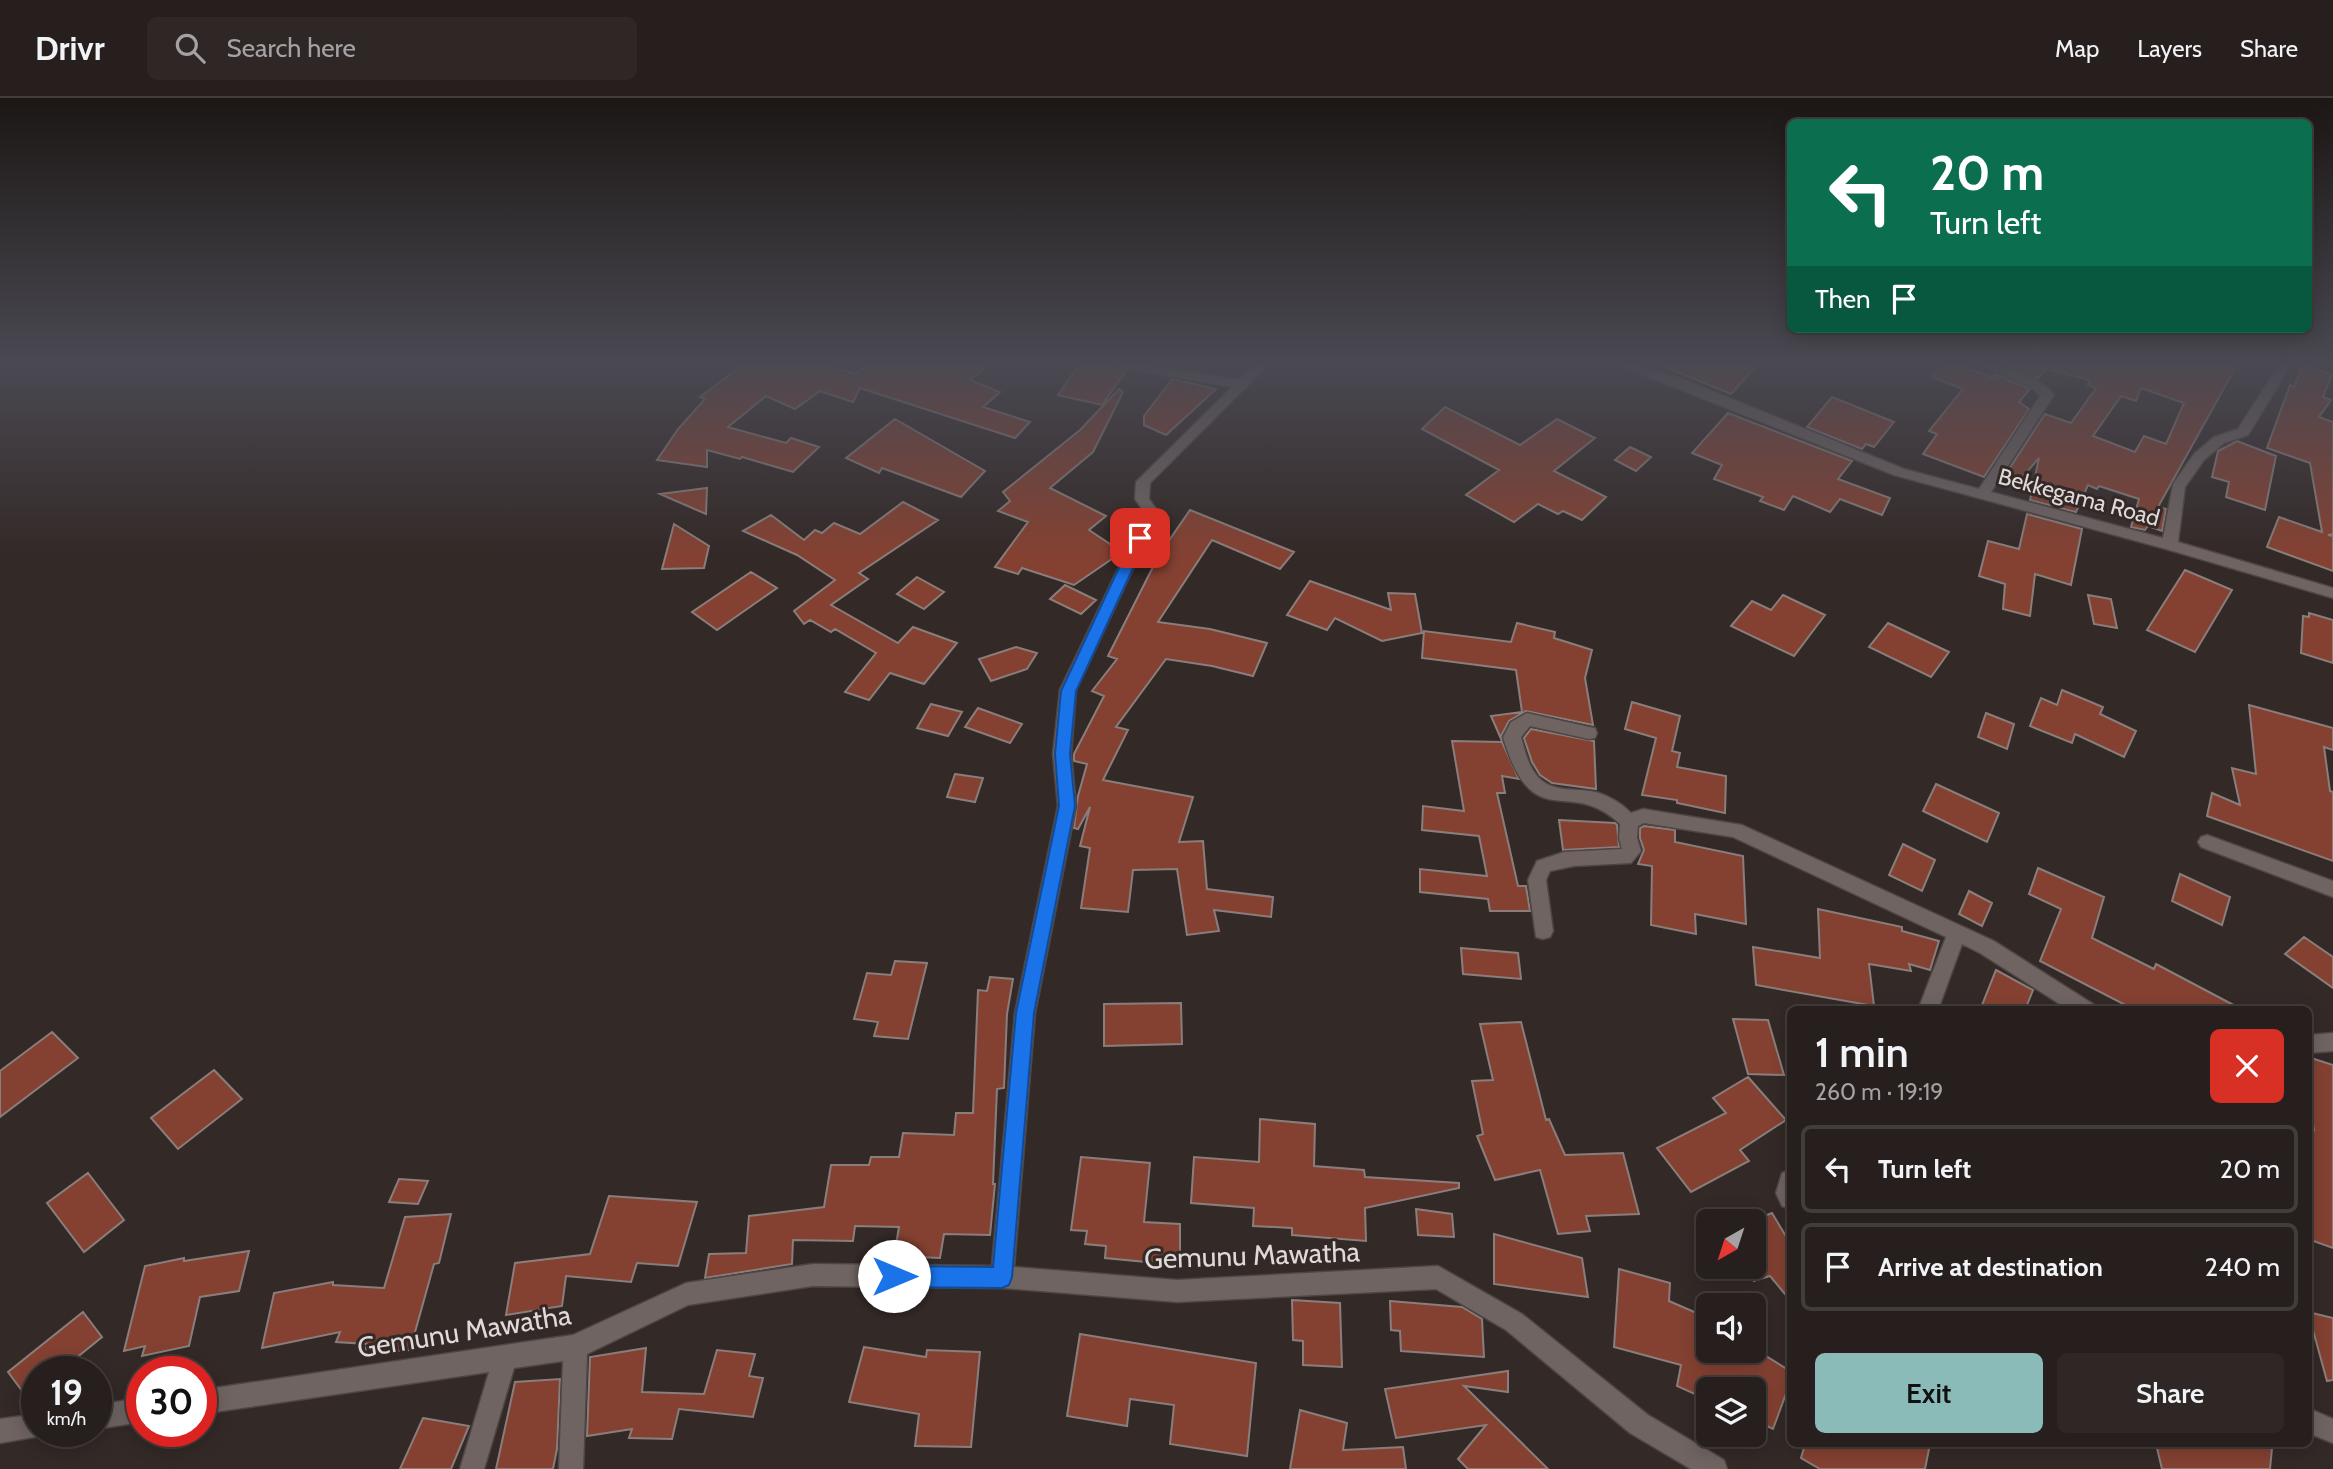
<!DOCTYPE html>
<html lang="en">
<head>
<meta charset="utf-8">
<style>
  body { margin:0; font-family:Cabin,sans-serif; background:#2e2726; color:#f1f3f6; height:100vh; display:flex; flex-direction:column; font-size:26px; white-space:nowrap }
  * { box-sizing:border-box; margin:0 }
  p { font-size:23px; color:#a4a2a4 }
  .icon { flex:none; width:38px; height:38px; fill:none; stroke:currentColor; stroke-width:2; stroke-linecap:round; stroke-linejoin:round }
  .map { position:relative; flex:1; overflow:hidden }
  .drawer { position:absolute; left:1787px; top:908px; width:525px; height:441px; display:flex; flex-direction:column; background:#261f1d; border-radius:10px; box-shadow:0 4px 18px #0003,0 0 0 2px #423d3b }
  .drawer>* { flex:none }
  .hud { position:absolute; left:1787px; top:21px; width:525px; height:214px; border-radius:10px; box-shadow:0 4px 18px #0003,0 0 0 2px #423d3b; background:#0b6e4f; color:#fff; overflow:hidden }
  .needle { width:46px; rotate:219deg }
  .tools { position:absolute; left:1696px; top:1111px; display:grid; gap:14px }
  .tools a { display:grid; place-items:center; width:70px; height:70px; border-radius:10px; background:#261f1d; box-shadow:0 4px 18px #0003,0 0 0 2px #423d3b; font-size:35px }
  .speed { position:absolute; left:21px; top:1258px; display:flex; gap:14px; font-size:35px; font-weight:700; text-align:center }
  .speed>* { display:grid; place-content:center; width:91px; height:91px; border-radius:50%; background:#261f1d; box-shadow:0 4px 18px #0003,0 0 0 2px #423d3b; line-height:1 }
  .speed small { font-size:18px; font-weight:400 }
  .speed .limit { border:10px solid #d22; background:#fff; color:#111 }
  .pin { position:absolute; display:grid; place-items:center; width:60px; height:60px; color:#fff; margin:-30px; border-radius:14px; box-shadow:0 4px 10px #0006 }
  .me { position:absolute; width:77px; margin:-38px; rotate:90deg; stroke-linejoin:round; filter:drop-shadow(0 0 5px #0008) }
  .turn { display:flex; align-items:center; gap:24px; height:147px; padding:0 28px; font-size:32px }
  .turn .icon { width:91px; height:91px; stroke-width:2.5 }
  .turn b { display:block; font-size:49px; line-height:60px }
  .then { display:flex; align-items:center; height:66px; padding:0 28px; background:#0003; gap:14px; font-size:26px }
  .round { display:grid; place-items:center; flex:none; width:74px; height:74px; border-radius:10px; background:#2e2726 }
  .head { display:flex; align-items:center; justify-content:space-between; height:119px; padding:0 28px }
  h1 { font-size:42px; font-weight:600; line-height:52px }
  .cta { display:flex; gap:14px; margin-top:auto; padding:14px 28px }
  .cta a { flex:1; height:80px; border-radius:10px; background:#8bbbb9; color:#111; font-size:28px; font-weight:600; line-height:80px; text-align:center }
  .cta a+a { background:#2e2726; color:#f1f3f6 }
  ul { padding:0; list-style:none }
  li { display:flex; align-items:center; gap:21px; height:88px; margin:0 14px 10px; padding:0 14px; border:4px solid #423d3b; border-radius:10px }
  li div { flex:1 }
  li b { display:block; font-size:26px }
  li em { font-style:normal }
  header { display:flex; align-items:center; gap:42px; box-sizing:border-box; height:98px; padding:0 35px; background:#261f1d; border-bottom:2px solid #423d3b }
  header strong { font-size:33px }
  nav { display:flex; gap:38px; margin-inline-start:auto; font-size:24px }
  .search { width:490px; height:63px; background:#2e2726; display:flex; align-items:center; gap:18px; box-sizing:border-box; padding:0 24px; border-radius:10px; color:#a4a2a4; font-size:26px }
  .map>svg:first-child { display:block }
</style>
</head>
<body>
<header>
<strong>Drivr</strong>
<div class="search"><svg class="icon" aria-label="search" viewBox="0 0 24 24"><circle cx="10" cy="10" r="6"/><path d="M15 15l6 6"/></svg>Search here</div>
<nav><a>Map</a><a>Layers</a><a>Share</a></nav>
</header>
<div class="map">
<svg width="2333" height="1371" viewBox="0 0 2333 1371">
  <rect width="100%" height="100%" fill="#332927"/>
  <path fill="#844132" stroke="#897e7b" stroke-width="2" fill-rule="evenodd" d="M745 265H824L855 276 869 265H990L970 282 1000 294 983 309 1030 324 1015 340 860 290 853 304 820 293 795 311 766 298 728 329 786 345 791 340 819 349 793 374 742 359 740 361 707 352V369L657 362 678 331 705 301 700 299Z
    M1080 265H1108L1116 271 1126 273 1102 307 1058 297Z
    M1655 265H1759L1731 296Z
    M1944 265H1954L1994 280V276L2030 291 2019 304 2029 311 1984 379 1923 356 1937 336 1929 333 1963 291 1932 279Z
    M2000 265H2051L2038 280Z
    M2051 265H2238L2158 409 2166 411 2162 433 2148 428 2145 432 2131 429 2139 401 2099 388 2097 391 2088 387 2076 414 2030 402 2039 360 2013 390 2000 385 2045 316 2071 325 2096 290 2088 287 2090 282 2050 272ZM2141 290 2184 305 2166 346 2144 338 2135 354 2093 338 2121 298 2136 303Z
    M2303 267 2332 276 2323 299 2331 302 2319 319 2333 324V436L2328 437 2333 438V473L2267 449 2279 419 2322 434 2310 365 2267 350 2290 287 2294 289Z
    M1172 281 1216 291 1166 337 1144 327V318Z
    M1119 291 1123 294 1093 354 1050 390 1106 418 1089 432 1122 454 1074 487 1022 470 1018 476 995 469 1028 424 998 413 1010 403 1003 394 1080 332Z
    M1832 299 1894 324 1874 349 1866 346 1862 351 1807 329Z
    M1445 309 1520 347 1557 321 1595 340 1554 373 1606 399 1582 422 1563 413 1558 416 1538 406 1514 424 1466 397 1499 372 1422 331Z
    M1728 315 1852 363 1838 381 1890 400 1882 417 1840 401 1830 414 1793 398 1784 412 1760 403 1763 399 1714 381 1722 367 1692 355Z
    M895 321 985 373 961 399 882 370 879 375 846 360Z
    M2237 343 2276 358 2265 412 2226 399 2229 384 2212 379 2218 353Z
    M1630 349 1651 359 1636 373 1615 362Z
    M707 390 706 416 660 396Z
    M903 404 938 422 859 475 868 481 831 507 898 545 913 529 957 545 924 586 890 575 869 602 845 594 876 555 835 531 831 534 810 522 804 526 794 513 835 482 797 457 743 433 771 417 804 442 815 432 822 435 834 425 860 436Z
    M1190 412 1294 454 1280 471 1212 442 1158 524 1210 531 1267 545 1253 578 1212 568 1166 561 1116 629 1128 632 1103 682 1193 699 1179 744 1203 743 1207 791 1273 799 1271 819 1214 812 1219 833 1187 837 1177 771 1133 772 1128 814 1081 810 1090 750 1080 748 1090 709 1078 731 1074 730 1078 698 1087 666 1074 663V656L1104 598 1092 593 1117 561 1108 558 1159 457Z
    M2027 416 2082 431 2071 487 2035 476 2030 518 2003 511 2005 486 1979 478 1988 443 2019 451Z
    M674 426 709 448 704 470 662 471Z
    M2185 472 2232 492 2195 554 2147 532Z
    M751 474 777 490 717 532 692 514Z
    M917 479 944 494 924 511 897 496Z
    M1310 483 1391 512 1388 495 1415 496 1422 535 1382 543 1335 520 1327 532 1287 517Z
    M1065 487 1096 502 1081 516 1050 501Z
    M1783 497 1825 517 1794 558 1731 528 1752 503 1771 512Z
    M2088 497 2111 501 2117 530 2094 526Z
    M2309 515 2333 522V565L2301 555 2303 518 2309 519Z
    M1517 525 1555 534 1554 540 1592 552 1585 580 1593 627 1526 613 1509 623 1501 638 1502 643 1491 618 1522 614 1516 572 1422 560 1424 533 1511 544Z
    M1888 525 1949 554 1931 579 1869 549Z
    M1016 549 1037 555 1027 571 991 583 979 561Z
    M2062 592 2103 609 2100 616 2136 633 2124 659 2075 636 2072 645 2030 628 2041 600 2057 607Z
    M1632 604 1680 618 1672 653 1680 655 1677 669 1726 678 1725 715 1677 705V702L1642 697 1656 640 1625 631Z
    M931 606 962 614 948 638 917 630Z
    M2249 607 2333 630V652L2324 649 2330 693 2333 694V763L2207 718 2212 695 2240 707 2232 670 2256 676Z
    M978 610 1022 626 1010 645 965 629Z
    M1986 615 2014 626 2007 651 1978 639Z
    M1531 631 1594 643 1596 691 1552 685 1540 677 1532 664 1524 640Z
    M1452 643 1502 644 1519 681 1502 678 1505 695H1497L1518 788H1526L1530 813H1490L1488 801 1420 794V771L1487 778 1479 738 1422 732 1423 708 1464 713Z
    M955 676 983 680 975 704 947 699Z
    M1936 686 1999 715 1987 744 1923 713Z
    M1559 722 1615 725 1617 727 1619 749 1563 752Z
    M1644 728 1675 732V744L1743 758 1746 826 1695 816 1696 836 1651 827 1652 768 1638 766 1644 752 1640 740V730Z
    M1903 746 1935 762 1922 793 1889 777Z
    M2038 770 2104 799 2092 840 2154 871 2156 866 2243 912H2135L2040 863 2061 811 2029 796Z
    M2180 776 2230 799 2222 827 2172 803Z
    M1969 793 1992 805 1982 828 1959 816Z
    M1818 811 1902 829V833L1939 843 1930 872 1909 866 1911 873 1869 866 1874 908 1756 887 1753 849 1820 860Z
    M2304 839 2333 859V890L2285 856Z
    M1461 850 1518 855 1521 881 1463 876Z
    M895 863 927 865 908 941 874 938 878 924 854 921 867 875 891 877Z
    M1996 872 2033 892 2025 912H1980Z
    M990 879 1013 881 1007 916 1004 990 997 991 993 1086H995L990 1137 944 1136 940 1160 894 1158 899 1129 855 1128 853 1143 793 1142 792 1166 705 1180 709 1156 746 1155 749 1118 824 1109 831 1067H869L871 1059H899L903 1035 954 1037 956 1015H973L978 892 987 893Z
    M1181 905 1182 946 1104 948V906Z
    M1733 921 1768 922 1784 977 1748 976Z
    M1521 924 1546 1022 1549 1021 1565 1057 1623 1055 1639 1116 1586 1118 1590 1133 1558 1136 1540 1072 1495 1082 1477 1038 1483 1036 1472 983 1493 982 1480 926Z
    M52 934 78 960 0 1019V973Z
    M2308 959 2333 967V1150L2308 1141V1031L2314 1032 2308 999Z
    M214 972 242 1001 178 1051 151 1020Z
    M1748 979 1786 1022 1740 1052 1749 1063 1691 1094 1657 1050 1726 1015 1713 1000Z
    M1260 1021 1315 1026 1314 1068 1364 1072 1365 1079 1459 1085V1090L1365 1110 1366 1143 1292 1137V1130L1253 1128 1254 1110 1191 1105 1194 1059 1259 1064Z
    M1081 1059 1150 1065 1144 1124 1180 1126V1168L1146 1167V1164L1105 1160 1106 1148 1085 1146 1087 1133 1071 1132Z
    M88 1075 124 1122 84 1154 47 1105Z
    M399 1081 428 1083 418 1106 389 1104Z
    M609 1098 697 1104 678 1168 637 1165 631 1184 566 1178 562 1208 506 1217 515 1165 590 1156Z
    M1416 1111 1452 1116 1454 1139 1418 1137Z
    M1772 1115 1790 1145V1202L1770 1178 1754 1183V1122Z
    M451 1116 439 1165 434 1166 410 1252 365 1255 367 1246 336 1244 340 1234 262 1250 274 1195 333 1184V1187L384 1190 405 1119Z
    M1494 1136 1582 1160 1588 1199 1494 1186Z
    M249 1153 239 1193 200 1199 189 1248 142 1258 145 1248 124 1253 145 1168 184 1160V1163Z
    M1619 1171 1670 1185 1669 1203 1708 1220V1253H1758L1790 1273V1285L1773 1331 1754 1322V1292H1708V1302L1677 1288 1681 1267 1614 1249Z
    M1292 1202 1340 1205 1342 1269 1303 1267V1243L1293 1242Z
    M1390 1203 1462 1209 1482 1221 1484 1259 1401 1253 1400 1233 1391 1232Z
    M83 1214 102 1239 59 1274H37V1313L8 1274Z
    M2308 1214 2333 1220V1282L2327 1283Z
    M1080 1236 1256 1265 1247 1358 1170 1346 1174 1307 1130 1301 1127 1328 1067 1318Z
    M864 1249 926 1259 927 1252 980 1254 971 1349 915 1348 919 1316 849 1304Z
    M646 1250 642 1294 704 1296 717 1252 755 1256 749 1278 763 1280 753 1319 679 1311 672 1341 629 1340 632 1331 587 1338 590 1259Z
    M1508 1273V1294L1464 1288 1548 1371H1468L1458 1361 1486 1327 1396 1340 1385 1291Z
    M560 1281 557 1351 553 1371H496L515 1284Z
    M1300 1312 1347 1325 1343 1352 1403 1349 1406 1371H1290Z
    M423 1320 469 1328 451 1371H400Z
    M1805 1346H1930L1925 1371H1820L1801 1360Z
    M2156 1346H2264L2272 1350 2270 1371H2162Z"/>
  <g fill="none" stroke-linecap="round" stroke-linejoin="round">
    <g stroke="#4d4644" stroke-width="3">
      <path id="street" d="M1110 265H1137L1238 282 1256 265H1270L1150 385 1149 401 1159 415 1076 592 1071 656 1076 708 1035 915 1014 1169 1177 1182 1438 1168 1522 1216 1648 1317 1724 1362 1727 1371H1691L1630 1335 1506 1232 1436 1191 1177 1204 1002 1190 813 1188 688 1207 587 1256 583 1371H559L563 1263 514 1270 484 1371H460L489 1274 201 1316V1292L573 1237 686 1185 813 1166 992 1168 1015 915 1058 708 1053 656 1060 592 1145 415 1135 401 1136 384 1232 289 1117 269Z
        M1614 265H1633L1685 282 1904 371 1979 391 2040 298 2031 289 1975 265C2001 263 2037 277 2054 297L1991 394 2163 440 2173 386 2194 356 2214 339 2238 331 2280 265H2292L2248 337 2224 345 2204 362 2185 389 2178 444 2333 490V500L2166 451 1894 377Z
        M2320 265H2333V271Z
        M1527 615 1589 629 1595 630 1597 635 1595 640 1589 641 1530 628 1521 639C1525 653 1528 668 1538 679 1553 696 1580 689 1599 695 1613 700 1622 706 1631 715L1643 711 1742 727 1994 843 2093 906 2096 912H2069L1980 855 1962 846 1938 912H1918L1946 839 1733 739 1644 725 1638 728 1637 740 1641 753 1631 765 1574 768 1550 773 1546 782 1553 833 1550 839 1543 841 1536 839 1528 782 1537 763 1564 754 1622 751 1619 740 1620 726C1569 677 1533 740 1503 639L1511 624Z
        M2207 737 2333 783V799L2201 749 2198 744 2201 739Z
        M2333 935V953L2308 955V937Z
        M1790 1072V1111L1782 1108 1776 1095 1782 1075Z
        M142 1300V1324L96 1331V1307Z
        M2308 1310 2333 1321V1345L2308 1335Z
        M37 1316V1334H47L46 1337 0 1345V1321Z"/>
    </g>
    <use href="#street" fill="#6f6462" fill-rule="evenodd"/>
  </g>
  <linearGradient id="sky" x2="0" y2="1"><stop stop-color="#1c1715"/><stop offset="0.58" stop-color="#4a4952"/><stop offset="1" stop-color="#4a4952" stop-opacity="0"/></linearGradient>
  <rect width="2333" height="457" fill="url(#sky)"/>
  <path fill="#1a73e8" stroke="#114b97" stroke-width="2" d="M1140 436 1147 440 1076 593 1070 656 1075 708 1034 915 1012 1179 1009 1187 1002 1190 894 1189 887 1186 884 1178 887 1171 894 1168 993 1169 1016 915 1059 708 1055 656 1061 593 1133 440Z"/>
  <g text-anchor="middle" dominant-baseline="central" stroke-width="6" stroke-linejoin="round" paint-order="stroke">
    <g font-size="23" fill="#dfd9d8" stroke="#332927">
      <text transform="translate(2079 399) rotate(15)">Bekkegama Road</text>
    </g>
    <g font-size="28" fill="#dfd9d8" stroke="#332927">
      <text transform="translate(1252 1157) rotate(-2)">Gemunu Mawatha</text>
      <text transform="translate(464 1233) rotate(-9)">Gemunu Mawatha</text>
    </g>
  </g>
</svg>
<div class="tools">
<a><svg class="needle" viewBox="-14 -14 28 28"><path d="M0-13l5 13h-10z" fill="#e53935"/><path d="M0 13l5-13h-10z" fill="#a4a2a4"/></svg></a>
<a><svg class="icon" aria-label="sound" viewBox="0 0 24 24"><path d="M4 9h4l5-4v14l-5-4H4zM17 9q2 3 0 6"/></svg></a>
<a><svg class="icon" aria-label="layers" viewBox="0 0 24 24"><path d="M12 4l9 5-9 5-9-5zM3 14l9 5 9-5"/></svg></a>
</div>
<div class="speed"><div>19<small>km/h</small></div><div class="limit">30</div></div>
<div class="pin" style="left:1140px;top:440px;background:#d93025"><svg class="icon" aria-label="arrive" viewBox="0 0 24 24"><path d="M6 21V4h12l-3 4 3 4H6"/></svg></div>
<svg class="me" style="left:894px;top:1178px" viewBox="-20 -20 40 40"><circle r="19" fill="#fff"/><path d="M0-13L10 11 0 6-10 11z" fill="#1a73e8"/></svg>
<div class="hud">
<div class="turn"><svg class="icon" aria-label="left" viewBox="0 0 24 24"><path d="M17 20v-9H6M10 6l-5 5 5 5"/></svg><div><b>20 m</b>Turn left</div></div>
<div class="then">Then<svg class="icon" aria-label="arrive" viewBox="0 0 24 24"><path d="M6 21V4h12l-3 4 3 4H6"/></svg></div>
</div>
<section class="drawer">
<div class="head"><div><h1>1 min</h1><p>260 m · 19:19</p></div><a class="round" style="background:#d93025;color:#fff"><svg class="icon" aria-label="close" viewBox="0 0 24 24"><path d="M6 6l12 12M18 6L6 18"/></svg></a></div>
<ul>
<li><svg class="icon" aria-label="left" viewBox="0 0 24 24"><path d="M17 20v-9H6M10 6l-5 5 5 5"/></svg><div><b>Turn left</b></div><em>20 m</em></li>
<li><svg class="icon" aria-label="arrive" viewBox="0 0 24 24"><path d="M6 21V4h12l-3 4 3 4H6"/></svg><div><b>Arrive at destination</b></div><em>240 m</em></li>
</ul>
<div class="cta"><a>Exit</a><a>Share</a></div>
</section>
</div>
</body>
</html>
